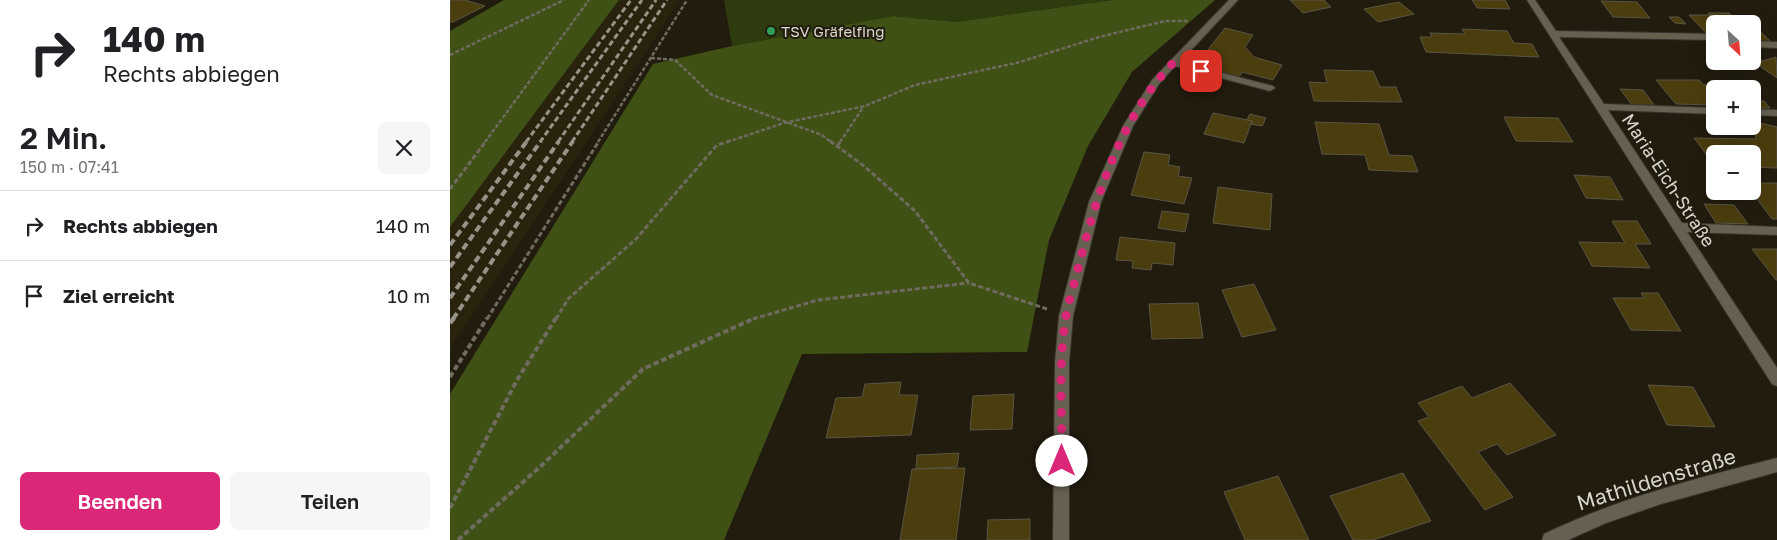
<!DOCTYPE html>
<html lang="de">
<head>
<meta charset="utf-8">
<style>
  body { margin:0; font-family:"Golos Text",sans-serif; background:#f6f6f6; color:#202124; height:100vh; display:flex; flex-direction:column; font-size:19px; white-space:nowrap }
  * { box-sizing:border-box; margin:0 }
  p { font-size:16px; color:#757577 }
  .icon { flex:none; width:28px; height:28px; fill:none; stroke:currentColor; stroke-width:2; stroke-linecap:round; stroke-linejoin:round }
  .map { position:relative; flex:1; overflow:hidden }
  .panel { display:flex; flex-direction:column; background:#fff; width:450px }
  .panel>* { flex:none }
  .top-card { background:#fff; color:#202124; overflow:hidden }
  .needle { width:32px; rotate:154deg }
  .controls { position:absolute; left:1256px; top:15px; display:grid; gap:10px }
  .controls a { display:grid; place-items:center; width:55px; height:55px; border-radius:8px; background:#fff; box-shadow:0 5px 20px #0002; font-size:25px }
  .pin { position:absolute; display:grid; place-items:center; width:42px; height:42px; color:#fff; margin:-21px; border-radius:10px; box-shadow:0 2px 8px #0006 }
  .me { position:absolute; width:55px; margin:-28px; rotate:0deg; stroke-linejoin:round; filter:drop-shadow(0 0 4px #0008) }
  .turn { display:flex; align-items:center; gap:18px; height:105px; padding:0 20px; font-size:22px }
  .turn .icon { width:65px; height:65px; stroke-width:2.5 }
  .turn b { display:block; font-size:35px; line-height:42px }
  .round { display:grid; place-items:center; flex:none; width:52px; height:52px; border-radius:8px; background:#f6f6f6 }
  .headline { display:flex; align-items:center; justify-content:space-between; height:85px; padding:0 20px }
  h1 { font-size:30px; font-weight:600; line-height:38px }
  .primary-button { display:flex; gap:10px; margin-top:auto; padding:10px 20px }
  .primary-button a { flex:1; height:58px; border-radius:8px; background:#db2777; color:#fff; font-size:20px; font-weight:600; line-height:58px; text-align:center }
  .primary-button a+a { background:#f6f6f6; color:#202124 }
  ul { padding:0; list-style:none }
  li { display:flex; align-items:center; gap:15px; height:70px; padding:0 20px; border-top:1px solid #e0e0e0 }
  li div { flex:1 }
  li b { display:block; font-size:19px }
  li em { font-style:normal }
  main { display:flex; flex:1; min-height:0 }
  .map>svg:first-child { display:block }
</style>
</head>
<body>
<main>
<section class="panel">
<div class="top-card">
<div class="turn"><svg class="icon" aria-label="right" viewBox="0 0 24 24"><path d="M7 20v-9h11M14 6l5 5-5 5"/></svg><div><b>140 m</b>Rechts abbiegen</div></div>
</div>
<div class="headline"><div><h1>2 Min.</h1><p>150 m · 07:41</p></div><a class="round"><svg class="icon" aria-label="close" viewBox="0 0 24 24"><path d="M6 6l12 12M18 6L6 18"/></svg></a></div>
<ul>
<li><svg class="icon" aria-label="right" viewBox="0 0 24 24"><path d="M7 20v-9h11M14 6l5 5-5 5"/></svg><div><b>Rechts abbiegen</b></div><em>140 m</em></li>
<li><svg class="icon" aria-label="arrive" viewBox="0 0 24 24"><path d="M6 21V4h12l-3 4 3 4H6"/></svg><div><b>Ziel erreicht</b></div><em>10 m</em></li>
</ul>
<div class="primary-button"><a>Beenden</a><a>Teilen</a></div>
</section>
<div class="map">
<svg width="1327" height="540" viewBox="0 0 1327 540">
  <rect width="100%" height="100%" fill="#211c0e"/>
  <path fill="#29230e" d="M169 0H230L0 349V227Z"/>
  <path fill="#2d3b0e" d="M274 0H662L506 22 443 16 282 46Z"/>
  <path fill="#3f5115" d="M54 0H169L0 227V31Z
    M662 0H765L682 72 638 146 599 240 577 352 352 354 274 540H0V394L203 64 282 46 443 16 506 22Z"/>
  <path fill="#4a3d0e" stroke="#5a5545" d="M0 0H15L35 6 3 22H0Z
    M840 0H874L881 7 853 13Z
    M1022 0H1055L1060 9 1027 8Z
    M1151 1 1187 2 1200 18 1163 17Z
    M949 2 964 14 928 22 914 9Z
    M1258 13H1279L1291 24H1265V34H1257L1239 15H1261Z
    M1219 17H1229L1236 24 1225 23Z
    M775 28 803 35 795 47 804 57 832 65 823 80 792 72 789 77 746 65Z
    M1012 29 1057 31 1064 43 1082 44 1089 57 976 52 970 37H982L980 33 1015 34Z
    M1302 29H1308L1321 42 1302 41Z
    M1326 57 1327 78 1305 63Z
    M874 70 923 71 930 87H946L952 102 864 101 859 82 877 83Z
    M1206 80H1249L1254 85H1268L1272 89H1265V105L1226 104Z
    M1170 89 1193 90 1205 106 1182 105Z
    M1302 101H1314L1320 108H1304Z
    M763 113 802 121 794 143 754 134Z
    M800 114 816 118 812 126 801 124 802 121 797 120Z
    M1054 117 1108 118 1123 142 1066 141Z
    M865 122 929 124 939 155 962 156 968 172 919 170 915 155 872 154Z
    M1306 122 1327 127V168L1302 167V154H1265V166L1244 138 1306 139Z
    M694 152 720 155 718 165 730 167 728 176 742 178 734 204 681 195Z
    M1124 175 1160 177 1173 200 1136 198Z
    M1302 183H1327V219H1322L1301 191H1302Z
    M768 187 822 194 820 230 763 223Z
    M1254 204 1284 205 1298 224 1266 223Z
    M712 211 739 214 735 232 708 228Z
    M1162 221H1187L1201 244H1185L1200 268 1142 266 1129 242 1175 243Z
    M670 237 725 243 723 265 702 263 701 270 682 268 683 261 666 260Z
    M1302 249H1327V280H1326Z
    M804 284 826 330 792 337 772 290Z
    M1191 293H1208L1231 331 1181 330 1163 298H1194Z
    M748 303 753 338 702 339 699 304Z
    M451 382 449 395H468L461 435 376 438 386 398 412 397 415 384Z
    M1060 383 1106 435 1057 455 1047 444 1028 452 1063 497 1035 510 968 421 979 417 968 403 1012 386 1022 398Z
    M1198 385 1243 387 1265 427 1217 425Z
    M564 394 562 429 520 430 523 396Z
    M509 453 507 467 466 469 467 455Z
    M515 468 506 540H450L462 469Z
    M953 473 981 521 923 540H903L880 496Z
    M828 476 859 540H795L774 492Z
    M580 519V540H537L538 520Z"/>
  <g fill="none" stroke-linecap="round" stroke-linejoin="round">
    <g stroke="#38352d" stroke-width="2">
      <path id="minor" d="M779 0H788L730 62 823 86 825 88 820 91 725 66 709 84 683 126 651 202 623 316 619 362V540H603L605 362 609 316 639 202 673 126 702 80Z
        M1077 0H1085L1106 31 1265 34V40L1109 37 1154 104 1265 108V114L1158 110 1232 223 1327 227V235L1237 232 1327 368V386L1322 384Z
        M1302 41 1327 42V48L1302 47Z
        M1302 109 1327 110V116L1302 115Z
        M1327 458V472L1211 504 1156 523 1118 540H1092L1094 534C1169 498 1247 478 1327 458Z"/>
    </g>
    <path stroke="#6f6b5f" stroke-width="2.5" stroke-dasharray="4 2" stroke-linecap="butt" d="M0 55 114 0
      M201 58 225 60 262 95 372 135 381 142
      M35 142 139 0
      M148 142 237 0
      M277 142 334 123 415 106 465 85 570 62 649 37 715 21H739
      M390 142 414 106"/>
    <path stroke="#6f6b5f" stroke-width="3" stroke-dasharray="5 2.5" stroke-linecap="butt" d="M380 141 414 166 465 211 519 283 597 309
      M387 146 391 141
      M0 189 36 141
      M37 319 149 141
      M106 319 118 299 186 239 267 145 280 141
      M303 319 368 300 519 283"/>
    <path stroke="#6f6b5f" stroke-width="4" stroke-dasharray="5.5 3" stroke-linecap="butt" d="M0 377 37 318
      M0 508 67 380 106 318
      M8 540 91 466 193 369 305 318"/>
    <use href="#minor" fill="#656050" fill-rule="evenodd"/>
    <path stroke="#979388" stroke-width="3" stroke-dasharray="5.5 3" stroke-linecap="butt" d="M76 142 181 0
      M90 142 192 0
      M108 142 206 0
      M122 142 217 0"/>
    <path stroke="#979388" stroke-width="4" stroke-dasharray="7 4" stroke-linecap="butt" d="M0 245 77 141
      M0 267 91 141
      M0 298 109 141
      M3 319 123 141"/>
    <path stroke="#979388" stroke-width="4.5" stroke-dasharray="9 4.5" stroke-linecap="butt" d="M0 323 4 318"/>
  </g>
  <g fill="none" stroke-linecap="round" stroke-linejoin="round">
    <path stroke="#db2777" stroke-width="9" stroke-dasharray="0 16.2" d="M612 461C612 413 608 364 616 316 619 298 626 279 630 261 648 191 672 116 723 63L751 71"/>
  </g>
  <circle fill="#2e9e5b" stroke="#211c0e" stroke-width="2" cx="321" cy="31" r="5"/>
  <g text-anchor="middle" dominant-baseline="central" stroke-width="4" stroke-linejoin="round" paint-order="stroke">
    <g font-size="15" fill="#d9d6cd" stroke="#211c0e" text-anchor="start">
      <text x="331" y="31">TSV Gräfelfing</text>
    </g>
    <g font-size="18" fill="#d9d6cd" stroke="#211c0e">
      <text transform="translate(1219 180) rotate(57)">Maria-Eich-Straße</text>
    </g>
    <g font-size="21" fill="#d9d6cd" stroke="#211c0e">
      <text transform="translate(1206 479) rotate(-17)">Mathildenstraße</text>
    </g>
  </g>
</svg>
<div class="controls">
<a><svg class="needle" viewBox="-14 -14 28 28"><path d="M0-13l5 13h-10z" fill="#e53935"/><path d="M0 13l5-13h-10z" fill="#757577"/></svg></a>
<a>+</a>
<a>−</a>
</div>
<div class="pin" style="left:751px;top:71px;background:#d93025"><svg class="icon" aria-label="arrive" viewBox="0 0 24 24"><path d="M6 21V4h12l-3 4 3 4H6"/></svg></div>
<svg class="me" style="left:612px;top:461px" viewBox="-20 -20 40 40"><circle r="19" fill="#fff"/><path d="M0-13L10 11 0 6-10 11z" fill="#db2777"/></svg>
</div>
</main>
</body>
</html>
